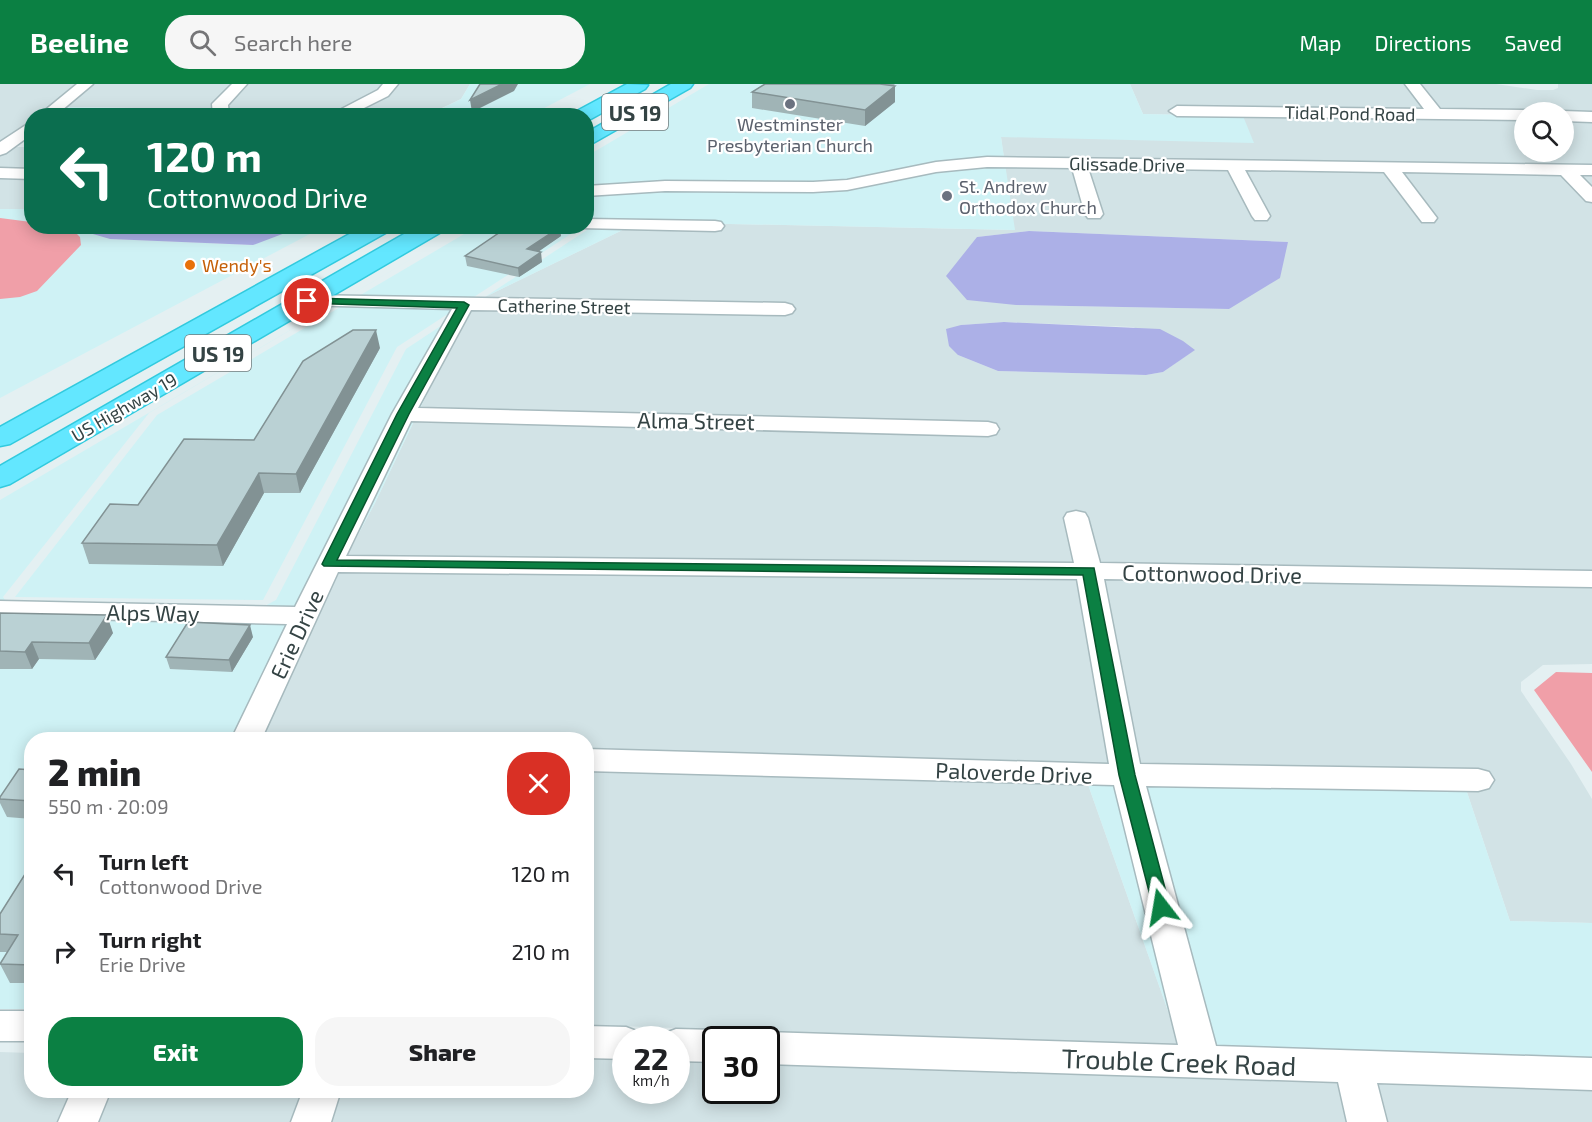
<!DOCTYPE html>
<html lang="en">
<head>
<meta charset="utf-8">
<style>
  body { margin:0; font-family:"Exo 2",sans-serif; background:#f6f6f6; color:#202124; height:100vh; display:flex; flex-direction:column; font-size:22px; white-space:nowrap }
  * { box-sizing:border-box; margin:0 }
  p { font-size:20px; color:#757577 }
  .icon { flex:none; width:33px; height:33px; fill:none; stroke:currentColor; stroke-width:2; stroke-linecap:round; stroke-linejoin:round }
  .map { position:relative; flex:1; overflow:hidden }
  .sheet { position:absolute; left:24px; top:648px; width:570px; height:366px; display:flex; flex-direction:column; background:#fff; border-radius:24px; box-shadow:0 3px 15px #0003 }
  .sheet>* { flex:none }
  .top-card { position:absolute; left:24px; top:24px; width:570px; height:126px; border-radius:24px; box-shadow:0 3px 15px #0003; background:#0b6e4f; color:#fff; overflow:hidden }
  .buttons { position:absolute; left:1514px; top:18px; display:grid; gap:12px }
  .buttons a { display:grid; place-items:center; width:60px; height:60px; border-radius:50%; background:#fff; box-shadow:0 3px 15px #0003; font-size:30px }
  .speed { position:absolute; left:612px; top:942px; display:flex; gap:12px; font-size:30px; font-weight:700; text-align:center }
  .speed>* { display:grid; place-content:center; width:78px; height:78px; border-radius:50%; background:#fff; box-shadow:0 3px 15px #0003; line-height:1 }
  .speed small { font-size:15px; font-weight:400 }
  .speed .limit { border:3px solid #111; border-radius:9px; background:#fff; color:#111 }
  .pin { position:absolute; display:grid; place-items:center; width:51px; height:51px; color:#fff; margin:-26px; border:3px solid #fff; border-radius:50%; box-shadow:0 2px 6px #0007 }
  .me { position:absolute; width:66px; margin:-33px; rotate:346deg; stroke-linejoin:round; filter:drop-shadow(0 0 4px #0008) }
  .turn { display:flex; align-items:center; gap:21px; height:126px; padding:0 24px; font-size:27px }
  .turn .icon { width:78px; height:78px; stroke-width:2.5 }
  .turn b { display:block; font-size:42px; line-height:51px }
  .round { display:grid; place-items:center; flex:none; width:63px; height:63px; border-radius:24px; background:#f6f6f6 }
  .summary { display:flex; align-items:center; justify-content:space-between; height:102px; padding:0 24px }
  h1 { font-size:36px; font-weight:800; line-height:45px }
  .button { display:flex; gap:12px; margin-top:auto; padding:12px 24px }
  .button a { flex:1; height:69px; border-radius:24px; background:#0b8043; color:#fff; font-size:24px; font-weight:800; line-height:69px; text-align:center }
  .button a+a { background:#f6f6f6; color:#202124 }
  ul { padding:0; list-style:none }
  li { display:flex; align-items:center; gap:18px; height:78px; padding:0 24px }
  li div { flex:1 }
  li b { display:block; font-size:22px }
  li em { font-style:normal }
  header { display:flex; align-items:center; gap:36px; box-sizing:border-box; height:84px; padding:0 30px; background:#0b8043; color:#fff }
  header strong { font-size:28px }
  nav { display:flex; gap:33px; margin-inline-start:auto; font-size:21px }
  .search { width:420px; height:54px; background:#f6f6f6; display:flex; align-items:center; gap:15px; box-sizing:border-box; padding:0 21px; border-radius:24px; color:#757577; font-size:22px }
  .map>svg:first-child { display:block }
</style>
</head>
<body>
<header>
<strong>Beeline</strong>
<div class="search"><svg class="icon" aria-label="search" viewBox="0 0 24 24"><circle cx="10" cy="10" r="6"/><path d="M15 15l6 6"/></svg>Search here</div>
<nav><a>Map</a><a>Directions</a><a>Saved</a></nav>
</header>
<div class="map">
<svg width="1592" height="1038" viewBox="0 0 1592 1038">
  <rect width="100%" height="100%" fill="#e4f0f2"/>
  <path fill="#d2e3e6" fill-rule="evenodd" d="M0 0H470L461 15 427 31 205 32V25L66 23 55 31 32 32 31 49 15 63H31V125H0Z
    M1130 0H1496L1537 6H1553L1558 4V0H1592V580L1543 581 1521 598V607L1571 680 1592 715V839L1510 837 1465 702 1085 692 1180 961 587 941 586 656H248L375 419 468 224 485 213 639 138 1014 146 1001 53 1243 32 1143 30ZM1524 28H1563V68H1524ZM1029 147 1288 158 1229 225 1016 221 977 153ZM1004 238 1133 243 1194 266 1163 288 1146 291 998 287 958 271 961 241Z
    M0 968 31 969 32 1006H586L587 975 625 977 626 1006H676L677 978 715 980 716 1006H766L767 981 1592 1007V1038H0Z"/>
  <path fill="#cff2f5" d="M470 0H590L531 31 427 32 461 15Z
    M709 0H1130L1143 30 1243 32 1254 59 1001 53 1015 146 639 138 485 213 587 146 584 143 586 142 587 72Z
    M66 23 205 25V32H55Z
    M0 125H31L32 142 84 143 86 148 110 155 252 161 302 143H323L0 314Z
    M466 143 149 329 3 513 9 522 259 525 276 516 406 265 468 224 375 419 248 655 32 656 31 925H0V416Z
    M476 143 580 144 397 263 263 516 15 513 157 331Z
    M1085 692 1465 702 1510 837 1592 839V973L1180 961Z"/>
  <path fill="#acb0e7" d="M84 143V142L301 143 253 161 110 155 86 148Z
    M1029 147 1288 158 1280 194 1229 225 1016 221 967 216 946 192 977 153Z
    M1004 238 1160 245 1183 257 1195 266 1163 288 1146 291 998 287 958 271 949 262 946 245 961 241Z"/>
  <path fill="#f09fa8" d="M0 134 31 138 32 142 70 143 80 153 81 161 37 207 20 213 0 215Z
    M1556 588 1592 589V688L1534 606Z"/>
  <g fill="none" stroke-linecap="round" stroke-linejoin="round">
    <g stroke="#a7babe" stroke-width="3">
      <path id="minor" d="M77 0H93L55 32H38Z
        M232 0H247L228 21 229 32H213L212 20Z
        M383 0H398L388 12 348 32H328L378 6Z
        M1405 0H1420L1440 25 1524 26 1530 28H1524V36L1177 32 1169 27 1177 22 1424 25Z
        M1563 27 1592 28V38L1563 37V28H1559Z
        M32 37V50L6 69 0 71V58Z
        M987 73 1592 81V91H1580L1592 103V118L1586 117 1561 91 1402 88 1437 134 1434 138H1422L1384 88 1245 86 1270 132 1267 136H1255L1252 132 1228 86 1088 84 1103 130 1100 134H1088L1085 130 1072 84 987 83 936 88 847 106 813 108 665 107 586 112V102L665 97 813 98 847 96 936 78Z
        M0 84 32 85V95L0 94Z
        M586 135 715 137 721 138 724 142 721 146 715 147 580 144 586 142Z
        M307 211 785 219 792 221 795 225 792 229 785 231 471 226 418 324 988 338 996 340 999 345 996 350 988 352 411 337 346 472 1074 479 1064 434 1067 429 1076 427 1085 429 1088 434 1100 479 1592 487V503L1104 495 1140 680 1478 685 1489 688 1494 696 1489 704 1478 707 1146 702 1216 962 1592 974V1006L1377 999 1387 1038H1347L1338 998 766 980V956H751L766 948 1178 961 1114 701 586 687V665L1109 680 1077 495 338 488 261 656H231L287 540 0 533V517L295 523 392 330 452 225 300 221 297 217 300 213Z
        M0 927H32V957H0Z
        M586 942 626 943 639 948 643 956H626V975L586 974Z
        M676 945 716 946 729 951 732 956H716V978L676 977V956H660L663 950Z
        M72 1006H111L98 1038H58Z
        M303 1006H341L331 1038H291Z"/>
    </g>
    <g stroke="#32cade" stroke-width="3">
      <path id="highway" d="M627 0 648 1 645 5 589 36 586 37V32H573L575 28Z
        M671 0H693L690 4 586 63V49Z
        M364 142H392L389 147 10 360 0 362V343Z
        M418 142H446L443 147 10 400 0 403V382Z"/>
    </g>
    <use href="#minor" fill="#fff" fill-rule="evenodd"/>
    <use href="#highway" fill="#63e7ff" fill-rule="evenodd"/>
  </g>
  <path fill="#a0b4b6" d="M765 0H895L893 2H895V18L865 42 752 24V8Z
    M561 152 538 167 542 178 519 193 467 182 465 172Z
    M380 264 300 409H264L223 482 89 480 82 459 138 421 254 356Z
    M0 529 113 549 95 576 39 575 32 585H0Z
    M253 553 232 588 170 585 166 573Z
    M32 686V735L7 733 0 719V713Z
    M32 779V899H10L0 880 7 868H0V830Z"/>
  <path fill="#829294" d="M502 0H518L514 7 472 28 470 16Z
    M895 2V18L865 42V26Z
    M560 143 561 152 528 175 527 165Z
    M541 168 542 178 519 193 518 184Z
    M376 246 380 264 300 409 296 390Z
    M259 389 264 409 223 482 217 461Z
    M107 531 113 549 95 576 89 559Z
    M250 541 253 553 232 588 229 576Z
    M32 558 39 575 32 585 25 568Z"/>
  <path fill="#bad1d4" stroke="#829294" stroke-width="1.5" d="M480 0H502L470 16Z
    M765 0H880L895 2 865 26 752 8Z
    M509 142 560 143 527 165 541 168 518 184 465 172Z
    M353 246H376L296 390 259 389 217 461 82 459 110 420 138 421 184 355 254 356 303 277Z
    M0 529 107 531 89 559 32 558 25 568 0 567Z
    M188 538 250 541 229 576 166 573Z
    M19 685 32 686V717L0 715V713Z
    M32 779V881L0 880 18 851 0 850V830Z"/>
  <path fill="#0b8043" stroke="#07532c" stroke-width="1.5" d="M307 214 464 218 469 221 409 330 337 476 1094 484 1135 691 1170 823 1168 828 1161 830 1155 828 1153 823 1119 691 1083 491 324 482 322 480 397 330 457 224 304 219 302 217Z"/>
  <g fill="#6b7280" stroke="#fff" stroke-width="2">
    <circle cx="790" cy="20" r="6"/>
    <circle cx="947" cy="112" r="6"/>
  </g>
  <circle fill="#e8710a" stroke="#fff" stroke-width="2" cx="190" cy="181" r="6"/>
  <g text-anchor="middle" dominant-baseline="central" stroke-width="4.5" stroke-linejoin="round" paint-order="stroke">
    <g font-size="18" fill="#344344" stroke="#fff">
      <text transform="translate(1350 29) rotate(1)">Tidal Pond Road</text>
      <text transform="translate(1127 80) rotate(1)">Glissade Drive</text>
      <text transform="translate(564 222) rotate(1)">Catherine Street</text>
      <text transform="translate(124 323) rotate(-30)">US Highway 19</text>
    </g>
    <g font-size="18" fill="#5b616d" stroke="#fff">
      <text x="790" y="40">Westminster<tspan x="790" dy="21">Presbyterian Church</tspan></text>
      <text x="959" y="102" text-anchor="start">St. Andrew<tspan x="959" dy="21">Orthodox Church</tspan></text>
    </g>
    <g font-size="18" fill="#c56008" stroke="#fff" text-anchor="start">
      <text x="202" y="181">Wendy's</text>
    </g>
    <g fill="#fff" stroke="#717b7c" stroke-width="1.5">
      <rect x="602" y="10" width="66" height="36" rx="4.5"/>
      <rect x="185" y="251" width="66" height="36" rx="4.5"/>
    </g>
    <g font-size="21" font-weight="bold" fill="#344344">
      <text x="635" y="28">US 19</text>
      <text x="218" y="269">US 19</text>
    </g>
    <g font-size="22" fill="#344344" stroke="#fff">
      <text transform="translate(696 336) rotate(1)">Alma Street</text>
      <text transform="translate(1212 489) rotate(1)">Cottonwood Drive</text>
      <text transform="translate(153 528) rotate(1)">Alps Way</text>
      <text transform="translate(296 550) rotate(-65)">Erie Drive</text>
      <text transform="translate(1014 688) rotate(2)">Paloverde Drive</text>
    </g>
    <g font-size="27" fill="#344344" stroke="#fff">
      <text transform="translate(1179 977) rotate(2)">Trouble Creek Road</text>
    </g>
  </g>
</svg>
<div class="buttons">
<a><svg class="icon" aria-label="search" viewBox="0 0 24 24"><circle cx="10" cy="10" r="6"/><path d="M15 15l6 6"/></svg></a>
</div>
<div class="speed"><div>22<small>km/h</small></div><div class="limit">30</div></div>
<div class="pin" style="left:307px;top:217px;background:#d93025"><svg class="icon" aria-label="arrive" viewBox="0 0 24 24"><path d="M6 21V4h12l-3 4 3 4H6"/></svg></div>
<svg class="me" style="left:1161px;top:823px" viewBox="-20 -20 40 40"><path d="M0-17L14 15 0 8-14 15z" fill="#0b8043" stroke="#fff" stroke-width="4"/></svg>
<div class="top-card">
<div class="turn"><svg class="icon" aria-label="left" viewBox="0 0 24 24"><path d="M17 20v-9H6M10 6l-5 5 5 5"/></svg><div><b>120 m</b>Cottonwood Drive</div></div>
</div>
<section class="sheet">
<div class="summary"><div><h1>2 min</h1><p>550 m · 20:09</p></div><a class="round" style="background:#d93025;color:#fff"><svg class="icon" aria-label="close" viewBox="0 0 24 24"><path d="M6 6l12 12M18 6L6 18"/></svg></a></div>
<ul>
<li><svg class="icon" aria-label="left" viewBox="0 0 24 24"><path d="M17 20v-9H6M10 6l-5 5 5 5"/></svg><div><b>Turn left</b><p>Cottonwood Drive</p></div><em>120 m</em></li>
<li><svg class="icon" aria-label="right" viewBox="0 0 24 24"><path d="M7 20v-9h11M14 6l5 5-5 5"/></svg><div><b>Turn right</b><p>Erie Drive</p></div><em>210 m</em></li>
</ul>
<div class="button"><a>Exit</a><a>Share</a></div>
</section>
</div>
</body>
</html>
